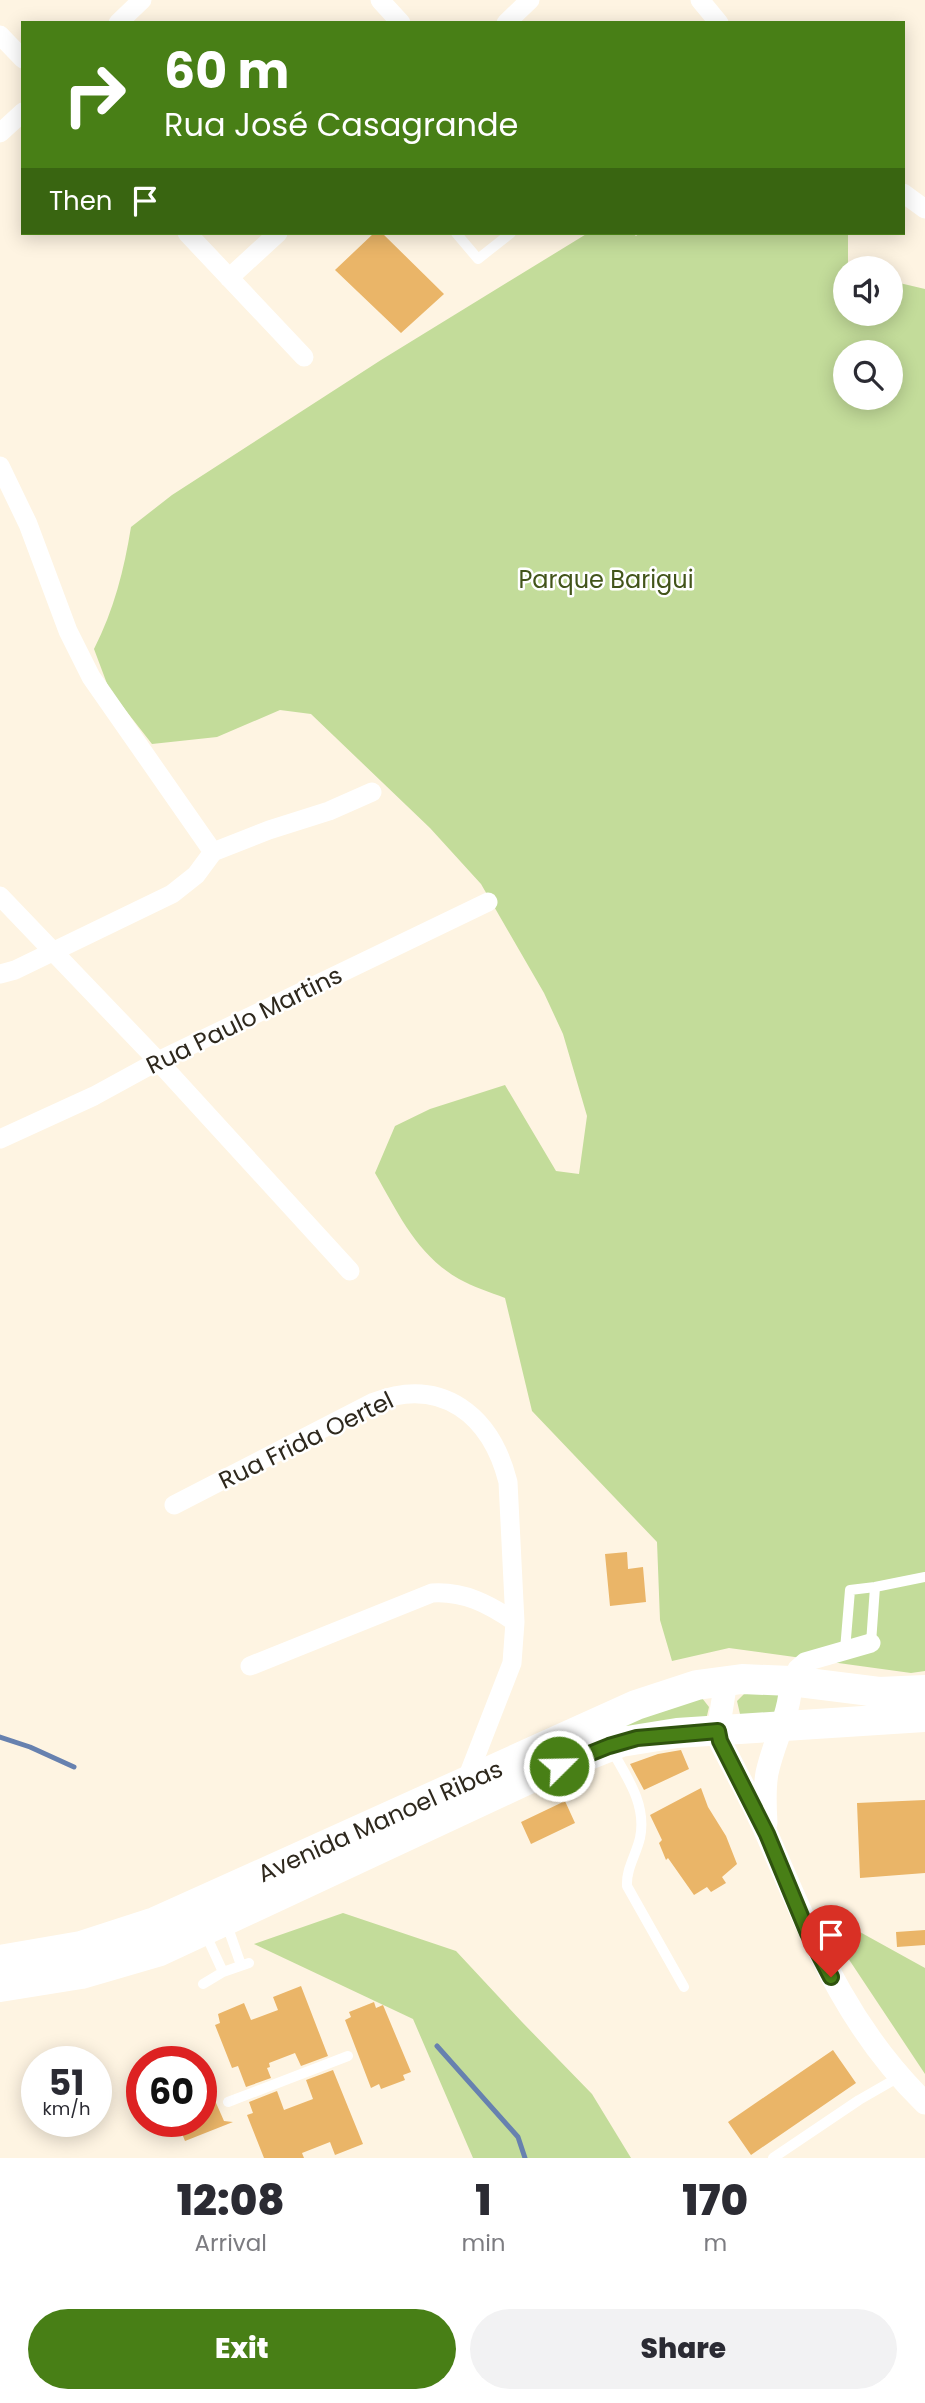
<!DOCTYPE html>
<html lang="en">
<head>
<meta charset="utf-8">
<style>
  body { margin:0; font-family:Poppins,sans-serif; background:#f2f2f3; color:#2b2b33; height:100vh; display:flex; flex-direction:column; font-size:26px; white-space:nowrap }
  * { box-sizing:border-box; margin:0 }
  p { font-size:23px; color:#7c7c81 }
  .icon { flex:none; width:38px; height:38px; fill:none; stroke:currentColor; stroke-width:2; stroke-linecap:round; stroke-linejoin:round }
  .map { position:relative; height:2158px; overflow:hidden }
  .details { display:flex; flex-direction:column; background:#fff; flex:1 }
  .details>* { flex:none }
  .guide { position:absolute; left:21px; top:21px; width:884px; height:214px; border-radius:0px; box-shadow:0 4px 18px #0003; background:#487f16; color:#fff; overflow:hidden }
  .fabs { position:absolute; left:833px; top:256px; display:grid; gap:14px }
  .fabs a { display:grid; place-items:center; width:70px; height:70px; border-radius:50%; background:#fff; box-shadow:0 4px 18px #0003; font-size:35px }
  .speed { position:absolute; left:21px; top:2046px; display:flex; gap:14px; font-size:35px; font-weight:700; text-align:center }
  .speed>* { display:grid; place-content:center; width:91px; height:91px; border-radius:50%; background:#fff; box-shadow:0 4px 18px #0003; line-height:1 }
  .speed small { font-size:18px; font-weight:400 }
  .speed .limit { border:10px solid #d22; background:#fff; color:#111 }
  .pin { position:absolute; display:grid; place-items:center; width:60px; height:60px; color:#fff; margin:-72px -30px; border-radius:50% 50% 50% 0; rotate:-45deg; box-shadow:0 0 7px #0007 }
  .pin .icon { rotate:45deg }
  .me { position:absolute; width:77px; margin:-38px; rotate:67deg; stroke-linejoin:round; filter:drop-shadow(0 0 5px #0008) }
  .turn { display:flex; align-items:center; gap:24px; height:147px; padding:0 28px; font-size:32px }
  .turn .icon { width:91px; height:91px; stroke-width:2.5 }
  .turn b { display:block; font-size:49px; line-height:60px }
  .then { display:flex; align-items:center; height:66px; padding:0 28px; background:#0003; gap:14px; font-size:26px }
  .eta { display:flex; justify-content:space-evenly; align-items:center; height:119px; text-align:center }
  .eta b { font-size:42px; font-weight:800; line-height:49px }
  .button { display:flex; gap:14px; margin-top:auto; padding:14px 28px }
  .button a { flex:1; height:80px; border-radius:42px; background:#487f16; color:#fff; font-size:28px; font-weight:800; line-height:80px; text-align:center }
  .button a+a { background:#f2f2f3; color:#2b2b33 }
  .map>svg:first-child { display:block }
</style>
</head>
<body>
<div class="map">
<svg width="925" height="2158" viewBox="0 0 925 2158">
  <rect width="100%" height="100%" fill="#fef4e2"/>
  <path fill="#c3dc9a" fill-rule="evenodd" d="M588 233H632L636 236 640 233H848V268H845V313H891V281L925 289V1671L911 1673 729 1648 672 1661 660 1620 657 1542 532 1411 505 1298C490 1292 473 1287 459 1279 417 1255 398 1213 375 1173L395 1126 430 1109 505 1085 556 1171 579 1174 587 1116 563 1034 544 993 481 884 430 828 311 714 280 710 217 737 152 744 109 689 94 649C114 610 124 570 131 527L172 495 381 360ZM845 352H891V397H845Z
    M764 1690 780 1695 777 1714 747 1716 740 1714 737 1701 744 1694Z
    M702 1698 709 1707 706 1720 635 1730 613 1724Z
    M343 1913 456 1951 522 2022 592 2094 631 2158H473L413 2019 254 1944Z
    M849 1926 925 1968V2074L840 1946Z"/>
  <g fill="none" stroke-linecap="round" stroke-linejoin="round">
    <path stroke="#6781af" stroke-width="5" d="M0 1737 30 1747 74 1767
      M437 2046 518 2137 525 2158"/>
  </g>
  <path fill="#eab568" d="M374 233H382L444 294 401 333 335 270Z
    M627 1552 628 1569 643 1567 646 1602 610 1606 605 1554Z
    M681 1750 689 1769 644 1790 630 1764 658 1754Z
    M701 1788 708 1807 726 1836 737 1864 722 1877 726 1883 711 1892 707 1887 694 1895 668 1858 666 1860 659 1843 662 1840 650 1815Z
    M925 1800V1873L860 1878 857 1803Z
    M565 1801 575 1823 531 1844 521 1822Z
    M925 1930V1945L897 1947 896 1932Z
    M301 1986 328 2056 301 2066 295 2053 269 2063 270 2067 267 2068 271 2078 246 2087 238 2066 232 2068 215 2025 220 2023 218 2014 244 2003 251 2020 278 2010 273 1997Z
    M374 2002 376 2008 383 2005 411 2072 403 2075 405 2080 381 2089 379 2084 371 2088 345 2020 351 2017 349 2012Z
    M833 2050 856 2083 751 2155 728 2122Z
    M201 2069 224 2121 233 2122 185 2141 177 2121H201Z
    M333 2070 363 2144 335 2155 330 2142 302 2153 304 2158H264L247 2115 253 2113 249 2102 277 2091 284 2110 313 2099 306 2080Z"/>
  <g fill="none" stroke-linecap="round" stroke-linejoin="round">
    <path stroke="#fff" stroke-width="10" d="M456 233 478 259 511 233
      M871 1643 875 1587
      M845 1650 850 1590 875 1587 925 1577
      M611 1749C627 1777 647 1805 640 1838 636 1855 626 1869 627 1886L684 1987
      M227 1925 241 1965
      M223 1972 249 1963
      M203 1984 223 1972 206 1935
      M228 2102 348 2056
      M773 2158 859 2100 899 2077"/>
    <path stroke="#fff" stroke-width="19" d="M380 0 401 23
      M700 0 719 23
      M118 23 142 0
      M506 23 530 0
      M0 35 23 59
      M0 133 23 112
      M903 193 925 209
      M187 233 304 357
      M229 278 278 233
      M0 466 28 524 68 631 91 677 213 852
      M0 896 158 1061 350 1271
      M0 974 15 970 172 894 196 875 213 852 269 830 329 811 372 792
      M0 1139 94 1096 158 1061 488 902
      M174 1505 374 1402C442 1376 491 1415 508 1482L515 1622 512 1663 466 1781
      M250 1666 432 1593C464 1591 489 1604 515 1622
      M791 1681 797 1669 805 1662 871 1643"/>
    <path stroke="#fff" stroke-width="23" d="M726 1681 718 1731 720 1741C736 1773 754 1804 768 1837 812 1937 845 2025 925 2103
      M766 1823C765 1807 764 1790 767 1773 774 1740 790 1716 791 1681"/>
    <path stroke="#fff" stroke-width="30" d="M0 1960 81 1946 155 1922 636 1705 697 1685 742 1679 791 1681 879 1692 925 1690
      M0 1987 81 1974 160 1951 531 1778 621 1742 677 1733 925 1717"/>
  </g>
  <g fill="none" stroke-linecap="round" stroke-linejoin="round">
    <g stroke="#2f530e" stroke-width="18">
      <path id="route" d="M559 1766 609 1746 637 1738 718 1731 720 1741 767 1834 808 1933 831 1977"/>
    </g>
    <use href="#route" stroke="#487f16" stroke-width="12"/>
  </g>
  <g text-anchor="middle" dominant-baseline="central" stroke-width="5" stroke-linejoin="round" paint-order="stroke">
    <g font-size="24" fill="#42541a" stroke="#fff">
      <text x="606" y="579">Parque Barigui</text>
    </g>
    <g font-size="24" fill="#2e281d" stroke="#fff">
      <text transform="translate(244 1020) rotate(-26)">Rua Paulo Martins</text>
      <text transform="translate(306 1440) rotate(-26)">Rua Frida Oertel</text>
      <text transform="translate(380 1821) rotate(-24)">Avenida Manoel Ribas</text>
    </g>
  </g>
</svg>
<div class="fabs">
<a><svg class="icon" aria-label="sound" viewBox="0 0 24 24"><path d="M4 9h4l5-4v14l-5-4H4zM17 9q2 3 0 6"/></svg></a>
<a><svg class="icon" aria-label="search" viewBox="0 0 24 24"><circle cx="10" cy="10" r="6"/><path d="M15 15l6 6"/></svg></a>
</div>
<div class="speed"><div>51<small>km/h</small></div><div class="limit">60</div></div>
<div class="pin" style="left:831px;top:1977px;background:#d93025"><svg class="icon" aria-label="arrive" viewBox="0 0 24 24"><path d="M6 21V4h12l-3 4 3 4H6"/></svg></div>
<svg class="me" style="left:559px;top:1766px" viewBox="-20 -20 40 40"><circle r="17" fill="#487f16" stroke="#fff" stroke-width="3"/><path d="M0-11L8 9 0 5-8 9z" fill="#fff"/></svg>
<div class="guide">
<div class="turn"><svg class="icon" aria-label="right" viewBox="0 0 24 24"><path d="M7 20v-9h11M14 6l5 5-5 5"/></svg><div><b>60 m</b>Rua José Casagrande</div></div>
<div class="then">Then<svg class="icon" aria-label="arrive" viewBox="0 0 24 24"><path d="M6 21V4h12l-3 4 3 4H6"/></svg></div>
</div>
</div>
<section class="details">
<div class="eta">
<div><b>12:08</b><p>Arrival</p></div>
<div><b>1</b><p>min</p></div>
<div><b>170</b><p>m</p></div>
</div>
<div class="button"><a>Exit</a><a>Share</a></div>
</section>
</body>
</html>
